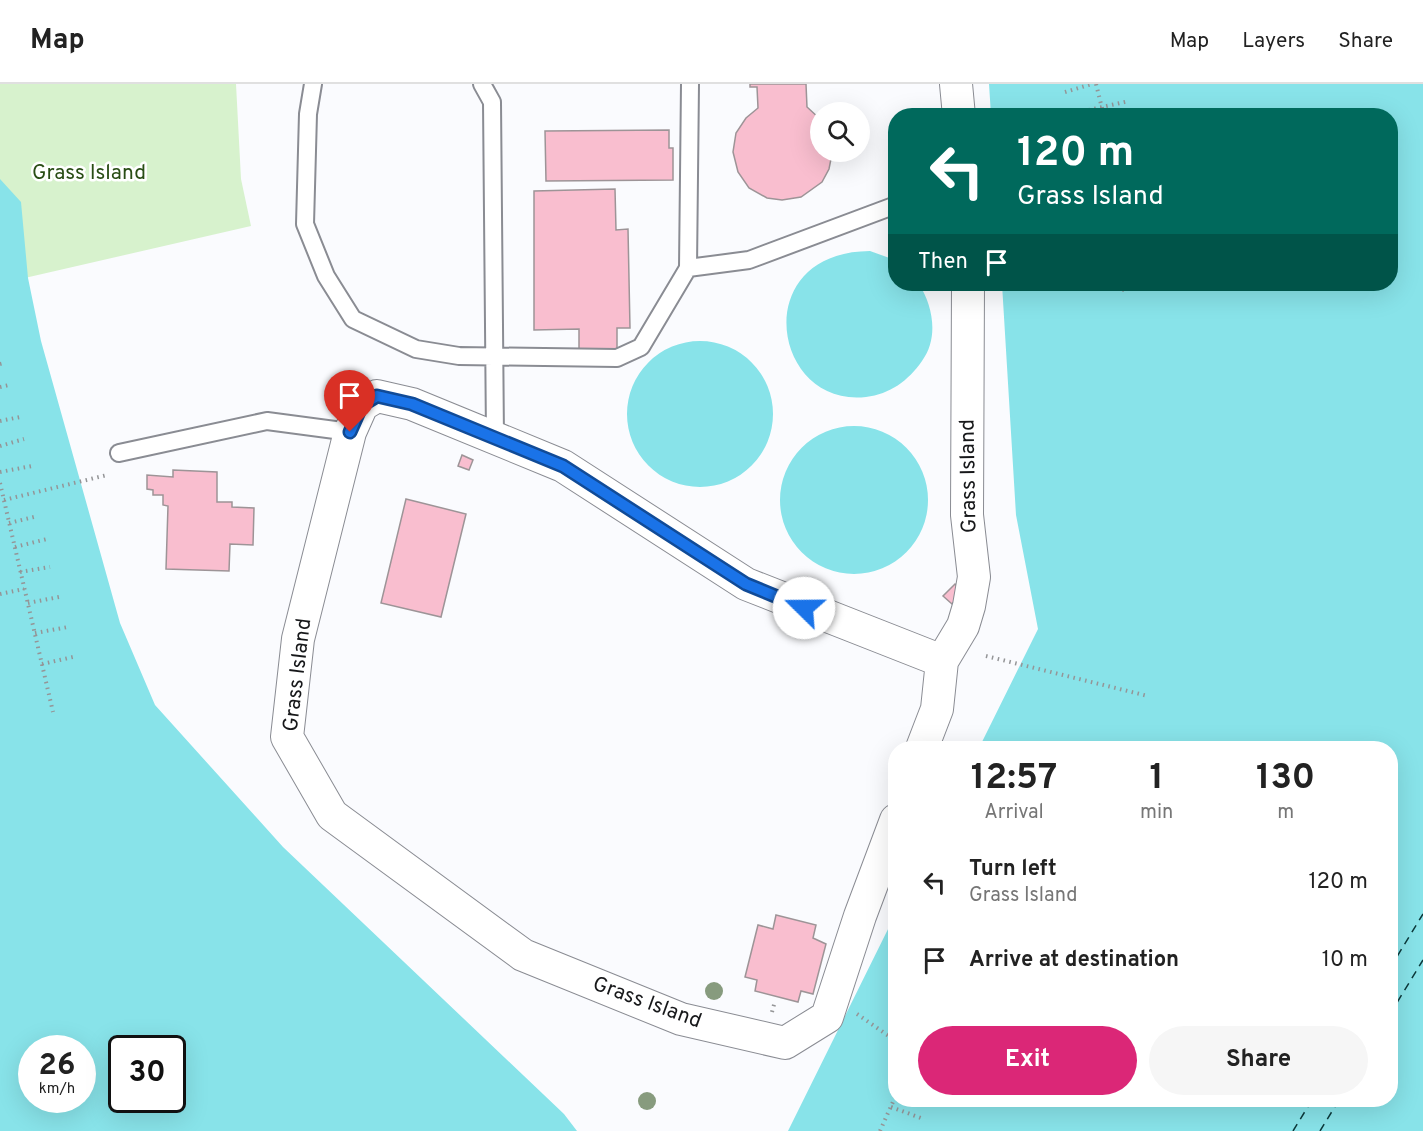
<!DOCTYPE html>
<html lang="en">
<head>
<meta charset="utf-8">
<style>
  body { margin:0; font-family:Overpass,sans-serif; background:#f6f6f6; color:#222; height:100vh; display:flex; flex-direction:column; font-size:22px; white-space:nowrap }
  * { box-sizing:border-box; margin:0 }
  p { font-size:20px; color:#767676 }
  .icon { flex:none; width:33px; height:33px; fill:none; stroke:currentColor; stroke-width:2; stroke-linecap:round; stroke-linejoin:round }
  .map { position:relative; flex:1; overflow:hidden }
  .details { position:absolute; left:888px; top:657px; width:510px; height:366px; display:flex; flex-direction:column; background:#fff; border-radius:24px; box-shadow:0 6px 24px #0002 }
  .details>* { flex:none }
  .banner { position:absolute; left:888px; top:24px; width:510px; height:183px; border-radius:24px; box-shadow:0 6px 24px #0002; background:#00695c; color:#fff; overflow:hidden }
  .controls { position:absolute; left:810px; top:18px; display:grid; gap:12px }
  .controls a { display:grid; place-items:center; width:60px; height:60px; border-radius:50%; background:#fff; box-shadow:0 6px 24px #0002; font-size:30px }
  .speed { position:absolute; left:18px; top:951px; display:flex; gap:12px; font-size:30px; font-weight:700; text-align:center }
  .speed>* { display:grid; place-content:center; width:78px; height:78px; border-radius:50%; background:#fff; box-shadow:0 6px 24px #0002; line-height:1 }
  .speed small { font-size:15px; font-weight:400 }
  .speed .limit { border:3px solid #111; border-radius:9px; background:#fff; color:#111 }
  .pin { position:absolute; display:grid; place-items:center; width:51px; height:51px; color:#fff; margin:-62px -26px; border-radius:50% 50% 50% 0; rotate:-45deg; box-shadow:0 0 6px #0007 }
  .pin .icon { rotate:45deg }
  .me { position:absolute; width:66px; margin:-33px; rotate:292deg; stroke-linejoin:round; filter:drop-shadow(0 0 4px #0008) }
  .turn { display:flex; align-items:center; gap:21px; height:126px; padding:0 30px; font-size:27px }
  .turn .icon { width:78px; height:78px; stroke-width:2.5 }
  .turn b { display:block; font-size:42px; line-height:51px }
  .then { display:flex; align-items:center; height:57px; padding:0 30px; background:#0003; gap:12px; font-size:22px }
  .eta { display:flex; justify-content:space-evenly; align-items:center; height:102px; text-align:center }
  .eta b { font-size:36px; font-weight:700; line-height:42px }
  .button { display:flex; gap:12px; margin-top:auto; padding:12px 30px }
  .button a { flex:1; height:69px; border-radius:36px; background:#db2777; color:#fff; font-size:24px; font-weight:700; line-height:69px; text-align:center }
  .button a+a { background:#f6f6f6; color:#222 }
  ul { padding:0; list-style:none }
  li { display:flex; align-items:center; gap:18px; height:78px; padding:0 30px }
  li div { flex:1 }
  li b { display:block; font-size:22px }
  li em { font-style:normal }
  header { display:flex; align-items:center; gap:36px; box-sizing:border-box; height:84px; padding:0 30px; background:#fff; border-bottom:2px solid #e0e0e0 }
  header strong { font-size:28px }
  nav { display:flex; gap:33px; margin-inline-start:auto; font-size:21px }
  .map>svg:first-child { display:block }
</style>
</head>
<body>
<header>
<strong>Map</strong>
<nav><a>Map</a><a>Layers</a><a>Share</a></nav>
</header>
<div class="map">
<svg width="1423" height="1047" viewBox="0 0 1423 1047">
  <rect width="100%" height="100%" fill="#fafbfe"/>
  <path fill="#d7f2cd" d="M0 0H236L241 95 251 142 3 199 0 197Z"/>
  <path fill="#88e3e9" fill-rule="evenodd" d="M989 0H1423V1047H788L895 831 896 1016H1390V664H979L1038 545 1016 431 1002 200H1390V32L991 31Z
    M0 95 21 118 28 194 41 257 120 539 155 621 283 763 564 1030 577 1047H0ZM82 964V1016H32V964ZM172 964V1016H122V964Z
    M870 167 895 176 896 200H919C933 222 939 254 922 277 908 297 890 310 866 313 772 324 747 168 870 167Z
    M627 330a73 73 0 1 1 146 0a73 73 0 1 1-146 0Z
    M780 416a74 74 0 1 1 148 0a74 74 0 1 1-148 0Z"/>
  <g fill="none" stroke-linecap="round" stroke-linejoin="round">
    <path stroke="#0c393b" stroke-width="1.5" stroke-dasharray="8 6" stroke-linecap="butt" d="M1390 884 1423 830
      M1390 930 1423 876
      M1293 1047 1312 1016
      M1320 1047 1339 1016"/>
  </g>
  <path fill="#f9becf" stroke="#9d9497" stroke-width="1.5" d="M750 0H806L807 23 820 35V68H832V70L829 85 822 98 801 113 782 116 767 114 749 104 738 88 733 68 736 49 746 34 758 24 757 3H750Z
    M669 46V64H673V96L546 97 545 47Z
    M615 105 616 146 628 145 630 244H617V265H579V245L534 246V107Z
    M462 371 473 376 469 386 458 382Z
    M173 386 217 388V418H232V423L254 424 253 461 230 460 229 487 166 485 168 422 163 421V411H153V406L147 405V391L173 393Z
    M406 415 466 430 441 533 381 519Z
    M955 500 963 508 952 520 943 512Z
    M776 831 816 841 813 854 826 860 813 910 801 907 798 918 755 907 757 896 745 893 758 841 773 845Z"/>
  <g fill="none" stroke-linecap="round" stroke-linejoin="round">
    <g stroke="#8a8c93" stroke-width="20">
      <path id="service" d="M313 0 308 30 305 140 326 192 353 235 416 265 459 272 617 274 641 263 688 184
        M482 0 492 18 495 353
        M690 0 688 184 749 176 896 121
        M119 369 267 337 350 348"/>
    </g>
    <g stroke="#8a8c93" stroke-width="34">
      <path id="minor" d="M956 0 959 32
        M922 664 937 625 942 577 963 542 969 522 974 493 967 431 968 200
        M896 736 860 832 827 933 785 959 681 935 523 871 332 731 287 653 298 555 350 348 362 321 377 312 412 320 563 382 746 500 942 577"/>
    </g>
    <path stroke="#949597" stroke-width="4" stroke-dasharray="1.5 4.5" stroke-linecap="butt" d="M1096 0 1104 32
      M1065 8 1092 0
      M1071 30 1129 17
      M1122 206 1142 200
      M0 280 4 279
      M0 303 9 301
      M0 337 20 333
      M0 362 24 355
      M0 388 32 382
      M0 399 53 628
      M4 416 107 391
      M9 439 38 432
      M15 463 47 455
      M20 488 50 483
      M0 510 24 505
      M28 519 59 513
      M35 549 68 543
      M986 572 1148 612
      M42 580 73 573
      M772 928 775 917
      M857 930 896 957
      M891 1023 921 1034
      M880 1047 896 1011"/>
    <use href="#service" stroke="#fff" stroke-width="16"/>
    <use href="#minor" stroke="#fff" stroke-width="32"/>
  </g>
  <g fill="#879b7e">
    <circle cx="714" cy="907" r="9"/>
    <circle cx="647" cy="1017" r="9"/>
  </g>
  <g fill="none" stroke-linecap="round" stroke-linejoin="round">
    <g stroke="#114b97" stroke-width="15">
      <path id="route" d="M350 348 362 321 377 312 412 320 563 382 746 500 804 524"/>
    </g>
    <use href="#route" stroke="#1a73e8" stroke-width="10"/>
  </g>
  <g text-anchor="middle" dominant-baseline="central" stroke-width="5" stroke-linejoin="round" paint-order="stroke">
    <g font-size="21" fill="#294d15" stroke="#fff">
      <text x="89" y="89">Grass Island</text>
    </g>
    <g font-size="21" fill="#17181a" stroke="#fff">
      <text transform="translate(969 392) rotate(-91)">Grass Island</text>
      <text transform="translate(298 591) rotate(-83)">Grass Island</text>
      <text transform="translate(647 919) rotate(20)">Grass Island</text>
    </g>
  </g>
</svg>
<div class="controls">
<a><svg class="icon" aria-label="search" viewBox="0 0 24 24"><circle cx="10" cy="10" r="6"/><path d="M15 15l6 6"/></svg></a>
</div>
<div class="speed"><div>26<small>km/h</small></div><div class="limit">30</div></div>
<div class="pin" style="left:350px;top:348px;background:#d93025"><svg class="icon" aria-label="arrive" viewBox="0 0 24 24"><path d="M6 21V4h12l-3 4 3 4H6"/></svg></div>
<svg class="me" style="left:804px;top:524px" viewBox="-20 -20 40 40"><circle r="19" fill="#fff"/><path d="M0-13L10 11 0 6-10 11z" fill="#1a73e8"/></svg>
<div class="banner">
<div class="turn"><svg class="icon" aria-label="left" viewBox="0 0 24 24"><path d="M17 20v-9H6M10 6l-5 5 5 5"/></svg><div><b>120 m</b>Grass Island</div></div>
<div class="then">Then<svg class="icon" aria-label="arrive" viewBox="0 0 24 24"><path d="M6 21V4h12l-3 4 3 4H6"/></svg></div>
</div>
<section class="details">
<div class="eta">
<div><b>12:57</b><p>Arrival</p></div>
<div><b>1</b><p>min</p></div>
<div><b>130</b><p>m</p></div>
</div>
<ul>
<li><svg class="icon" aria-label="left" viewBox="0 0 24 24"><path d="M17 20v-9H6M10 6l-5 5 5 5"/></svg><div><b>Turn left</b><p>Grass Island</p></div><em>120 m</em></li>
<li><svg class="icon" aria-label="arrive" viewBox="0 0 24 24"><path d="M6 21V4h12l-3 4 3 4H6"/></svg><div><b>Arrive at destination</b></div><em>10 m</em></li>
</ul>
<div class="button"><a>Exit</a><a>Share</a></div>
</section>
</div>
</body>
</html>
